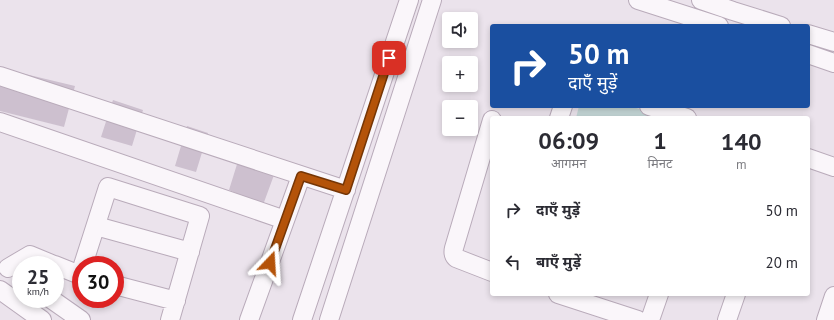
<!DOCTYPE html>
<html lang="hi">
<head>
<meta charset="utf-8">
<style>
  body { margin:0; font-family:"PT Sans","Noto Sans Devanagari",sans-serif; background:#f2f2f3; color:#2b2b33; height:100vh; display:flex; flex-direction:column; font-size:15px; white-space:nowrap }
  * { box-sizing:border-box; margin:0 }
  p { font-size:13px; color:#7c7c81 }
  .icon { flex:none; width:22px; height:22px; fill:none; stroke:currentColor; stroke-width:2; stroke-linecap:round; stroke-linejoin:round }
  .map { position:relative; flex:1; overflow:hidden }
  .sheet { position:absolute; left:490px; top:116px; width:320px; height:180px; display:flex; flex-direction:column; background:#fff; border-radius:4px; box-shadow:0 2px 6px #0003 }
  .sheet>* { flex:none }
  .top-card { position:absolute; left:490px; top:24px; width:320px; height:84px; border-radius:4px; box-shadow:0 2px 6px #0003; background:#1a4fa0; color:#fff; overflow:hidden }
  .fabs { position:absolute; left:442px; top:12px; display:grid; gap:8px }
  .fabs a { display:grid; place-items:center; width:36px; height:36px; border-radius:4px; background:#fff; box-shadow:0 2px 6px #0003; font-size:20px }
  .speed { position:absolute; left:12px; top:256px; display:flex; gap:8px; font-size:20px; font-weight:700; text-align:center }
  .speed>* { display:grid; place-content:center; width:52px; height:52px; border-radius:50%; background:#fff; box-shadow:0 2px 6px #0003; line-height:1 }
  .speed small { font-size:10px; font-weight:400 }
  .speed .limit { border:6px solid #d22; background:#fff; color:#111 }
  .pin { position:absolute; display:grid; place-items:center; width:34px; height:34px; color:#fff; margin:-17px; border-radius:8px; box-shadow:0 2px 6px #0006 }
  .me { position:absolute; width:44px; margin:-22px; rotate:20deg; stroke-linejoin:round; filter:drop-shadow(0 0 3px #0008) }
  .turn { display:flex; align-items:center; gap:14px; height:84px; padding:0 12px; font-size:18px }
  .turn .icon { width:52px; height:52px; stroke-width:2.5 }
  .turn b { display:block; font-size:28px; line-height:34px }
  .eta { display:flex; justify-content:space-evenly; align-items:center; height:68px; text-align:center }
  .eta b { font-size:24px; font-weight:800; line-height:28px }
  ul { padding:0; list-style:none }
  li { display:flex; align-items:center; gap:12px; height:52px; padding:0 12px }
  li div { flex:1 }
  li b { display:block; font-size:15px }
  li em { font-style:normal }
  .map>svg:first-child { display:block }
</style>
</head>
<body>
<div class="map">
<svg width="834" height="320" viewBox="0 0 834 320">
  <rect width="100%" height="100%" fill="#ebe3ec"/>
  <path fill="#c4d6d6" d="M579 106H630L668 118H576Z"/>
  <path fill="#cdc0cf" d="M0 68 75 86 64 127 0 111Z
    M113 100 143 110 132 146 101 137Z
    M187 126 208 133 196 172 175 166Z
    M238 161 274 175 263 205 229 190Z"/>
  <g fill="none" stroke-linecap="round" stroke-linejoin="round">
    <g stroke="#b9abba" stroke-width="20">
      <path id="minor" d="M638 0 719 26
        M701 0 733 11 781 26
        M808 34 834 42
        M808 54 834 63
        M0 76 346 190
        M649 106 687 118
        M559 118 563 106
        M492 120 454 248C453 252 453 255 456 258L492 272
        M0 122 285 220
        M808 158 834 167
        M96 226 190 252
        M55 265 80 275 81 271
        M83 265 108 187 200 216 170 320
        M8 268 30 255 54 265
        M115 285 176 301
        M0 290 42 320
        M558 294 638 320
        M51 299 81 320
        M249 320 301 176
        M302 320 409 0
        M329 320 432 0
        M650 320 659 294
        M727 320 736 294
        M826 320 834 296"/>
    </g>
    <use href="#minor" stroke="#faf6fa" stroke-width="18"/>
  </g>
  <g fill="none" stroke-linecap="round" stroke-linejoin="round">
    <g stroke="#753606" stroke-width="10">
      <path id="route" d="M270 263 301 176 346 190 389 58"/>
    </g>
    <use href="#route" stroke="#b45309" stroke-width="7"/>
  </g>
</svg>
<div class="fabs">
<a><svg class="icon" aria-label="sound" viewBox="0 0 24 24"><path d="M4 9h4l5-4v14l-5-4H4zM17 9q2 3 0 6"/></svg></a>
<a>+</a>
<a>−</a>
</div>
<div class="speed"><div>25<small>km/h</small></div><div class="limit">30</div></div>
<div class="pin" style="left:389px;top:58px;background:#d93025"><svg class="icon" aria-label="arrive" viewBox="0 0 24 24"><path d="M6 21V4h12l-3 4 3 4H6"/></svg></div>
<svg class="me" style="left:270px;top:263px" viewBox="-20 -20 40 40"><path d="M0-17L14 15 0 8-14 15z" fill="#b45309" stroke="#fff" stroke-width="4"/></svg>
<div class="top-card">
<div class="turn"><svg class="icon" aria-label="right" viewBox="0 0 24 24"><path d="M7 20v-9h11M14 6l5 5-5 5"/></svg><div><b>50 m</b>दाएँ मुड़ें</div></div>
</div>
<section class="sheet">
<div class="eta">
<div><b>06:09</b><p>आगमन</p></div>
<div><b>1</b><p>मिनट</p></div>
<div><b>140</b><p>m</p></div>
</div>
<ul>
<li><svg class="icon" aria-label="right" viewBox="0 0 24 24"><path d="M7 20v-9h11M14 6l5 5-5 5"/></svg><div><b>दाएँ मुड़ें</b></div><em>50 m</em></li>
<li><svg class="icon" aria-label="left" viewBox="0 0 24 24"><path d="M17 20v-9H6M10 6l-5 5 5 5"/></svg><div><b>बाएँ मुड़ें</b></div><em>20 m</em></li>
</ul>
</section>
</div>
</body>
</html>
